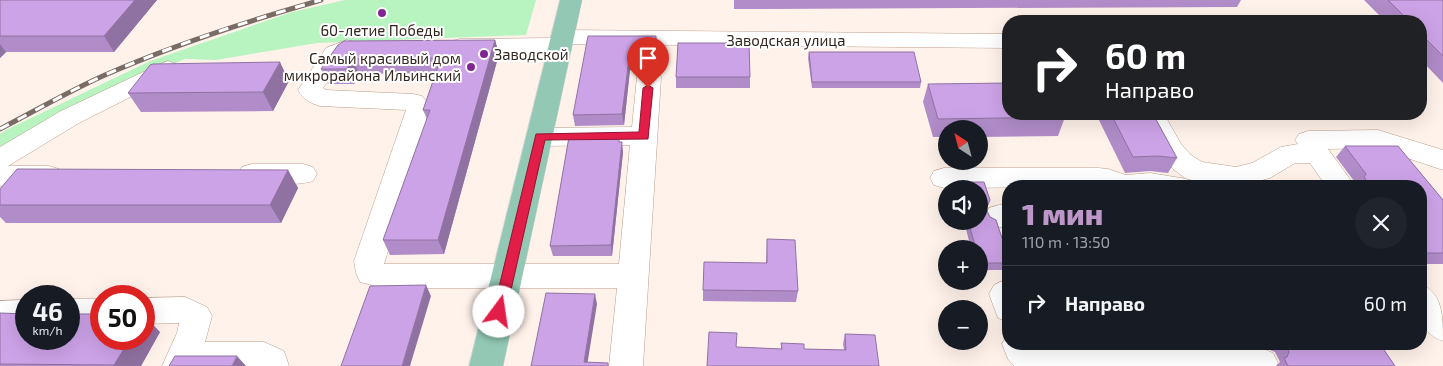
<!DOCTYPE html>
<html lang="ru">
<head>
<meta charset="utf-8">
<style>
  body { margin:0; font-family:"Exo 2",sans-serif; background:#20242c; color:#f1f3f6; height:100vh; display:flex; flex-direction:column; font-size:19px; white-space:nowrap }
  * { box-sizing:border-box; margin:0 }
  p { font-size:16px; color:#9ea1a6 }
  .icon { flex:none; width:28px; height:28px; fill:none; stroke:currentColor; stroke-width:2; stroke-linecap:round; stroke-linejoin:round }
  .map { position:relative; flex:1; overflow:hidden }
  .details { position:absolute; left:1002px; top:180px; width:425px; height:170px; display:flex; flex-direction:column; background:#171b24; border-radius:20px; box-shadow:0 5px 20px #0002 }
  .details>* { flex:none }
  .banner { position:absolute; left:1002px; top:15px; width:425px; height:105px; border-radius:20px; box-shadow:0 5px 20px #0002; background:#202124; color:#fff; overflow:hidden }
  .needle { width:32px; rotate:324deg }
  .buttons { position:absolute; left:938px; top:120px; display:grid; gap:10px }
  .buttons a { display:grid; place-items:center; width:50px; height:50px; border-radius:50%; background:#171b24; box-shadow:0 5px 20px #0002; font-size:25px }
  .speed { position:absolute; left:15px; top:285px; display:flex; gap:10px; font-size:25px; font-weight:700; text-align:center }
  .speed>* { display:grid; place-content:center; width:65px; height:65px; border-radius:50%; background:#171b24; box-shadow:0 5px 20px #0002; line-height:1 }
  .speed small { font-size:12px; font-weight:400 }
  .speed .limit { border:8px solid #d22; background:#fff; color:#111 }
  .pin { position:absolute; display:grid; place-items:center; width:42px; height:42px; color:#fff; margin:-51px -21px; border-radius:50% 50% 50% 0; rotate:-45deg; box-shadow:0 0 5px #0007 }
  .pin .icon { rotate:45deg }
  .me { position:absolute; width:55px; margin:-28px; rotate:14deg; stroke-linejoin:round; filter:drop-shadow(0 0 4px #0008) }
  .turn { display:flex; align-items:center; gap:18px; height:105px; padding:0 20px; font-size:22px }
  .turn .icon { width:65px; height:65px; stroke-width:2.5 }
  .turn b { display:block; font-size:35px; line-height:42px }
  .round { display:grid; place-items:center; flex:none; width:52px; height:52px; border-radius:26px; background:#20242c }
  .summary { display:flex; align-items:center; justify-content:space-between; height:85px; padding:0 20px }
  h1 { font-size:30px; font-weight:800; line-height:38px; color:#be97c9 }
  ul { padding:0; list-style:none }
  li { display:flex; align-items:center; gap:15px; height:75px; padding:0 20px; border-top:1px solid #363941 }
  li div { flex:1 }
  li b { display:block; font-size:19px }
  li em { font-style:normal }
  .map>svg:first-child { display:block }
</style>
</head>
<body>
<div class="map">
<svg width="1443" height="366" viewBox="0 0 1443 366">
  <rect width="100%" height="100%" fill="#fff2ea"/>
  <path fill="#b7f4c0" d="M345 0H536L526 35 317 43 216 60 185 59 101 94 0 151V134L6 130 150 61 292 12Z"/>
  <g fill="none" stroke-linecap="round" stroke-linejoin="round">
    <g stroke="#bb9e8c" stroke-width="1">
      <path id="minor" d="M563 30 1009 34V48L572 44 569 50 561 52 460 53 452 51 448 46 452 41 460 39 552 38 555 32Z
        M347 40 355 42 359 47 355 52 343 58 323 88 326 90 413 94 422 96 432 108 384 264H619L630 145 540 146 531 143 527 137 531 131 540 128 632 127 637 77 640 72 649 69 658 72 661 77 643 366H609L617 288H384L360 282 356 273 354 261 406 110 320 106C310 103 303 99 298 90L326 48Z
        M168 61 176 64 180 69 176 74 79 123 8 166H49L59 169 63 176 59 183 49 186H0V147L61 111 160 64Z
        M1140 114H1164L1181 144 1191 155 1202 162 1236 167 1252 163 1281 147 1298 144 1295 140 1299 134 1308 131 1378 130 1443 150V170L1377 148 1328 149 1355 186H1326L1310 163H1295L1270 178 1239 186 1195 181 1185 178 1173 169 1162 157Z
        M252 164H303L313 167 317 174 313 181C295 186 260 186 242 181L238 174 242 167Z
        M944 168H1098L1108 169 1126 175 1150 173 1187 179 1191 186 944 188 934 185 930 178 934 171Z
        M999 205H1009V227H999L989 224 985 216 989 208Z
        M1009 278V322L998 318 989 294 994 285Z
        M1421 284C1443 294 1443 316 1443 341 1415 331 1421 309 1421 284Z
        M185 297 207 307 212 316 205 342H264L284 351 289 366H162L177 333 179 323 144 324V298Z
        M69 299H101V325H69Z
        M26 300V326L0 327V301Z
        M1009 333V344H1035L1046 349 1261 348 1273 353 1278 363 1276 366H1014L1008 359 1002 344Z"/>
    </g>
    <g stroke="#d6d4d2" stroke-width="1">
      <path id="major" d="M560 0H582L503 366H469Z"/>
    </g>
    <use href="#minor" fill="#fff" fill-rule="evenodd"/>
    <use href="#major" fill="#92c8b4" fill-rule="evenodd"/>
    <g stroke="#786c65" stroke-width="5">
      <path id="rail" d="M0 129C35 111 69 91 105 75 175 44 248 21 321 0"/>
    </g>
    <use href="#rail" stroke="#fff" stroke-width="3" stroke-dasharray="10" stroke-linecap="butt"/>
  </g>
  <path fill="#b08cc8" d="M0 0H157L114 52H6L0 58Z
    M734 0H1241L1237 7 734 9Z
    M1364 0H1443V83L1421 60V21H1385Z
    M656 36 657 47 655 69 648 67 630 70 624 125 575 126 573 115Z
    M495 40 499 54 444 254 390 255 383 240 427 119 423 110 436 73 359 74 354 84H328L321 69 338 45Z
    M809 52 921 82 920 88H812L808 58Z
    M676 77H750V88H676Z
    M289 81 273 111 141 112 128 93Z
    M928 84 1065 117 1058 136 979 137V129H946V137H933L923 102Z
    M1096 114H1153L1177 158 1168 173 1150 171 1125 173Z
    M1307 114H1353L1352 115H1308Z
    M620 142 623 152 612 256H553L550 246Z
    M1345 146H1398L1443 200V264H1421V186H1356L1357 185 1336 157Z
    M288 170 298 188 281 223H6L0 217V189Z
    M1088 181 1116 186H1086Z
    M957 182H984L990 200 986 210 990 217 996 220 1002 238H1009V270H979V249H971L964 221H979V189H955Z
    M767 239 798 291 796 302 703 301V290L766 263Z
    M0 313 160 332 141 366H0Z
    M845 334 879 366 737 347 781 349V343L804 349 844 350 843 344Z
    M1039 344H1125L1123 347H1046Z
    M1262 344H1380L1395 366H1276L1280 362 1275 352 1263 347Z"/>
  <path fill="#9072a2" d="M135 0H157L114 52 104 36Z
    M656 36 657 47 655 69 654 58Z
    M495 40 499 54 444 254 438 240Z
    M0 44 6 52 0 58Z
    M648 56V67L630 70 624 125 622 114 629 59Z
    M352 59 359 74 354 84 347 69Z
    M280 62 289 81 273 111 263 92Z
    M622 142 623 152 612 256 611 245Z
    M288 170 298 188 281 223 270 205Z
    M426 285 431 296 410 366H402Z
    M595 294 597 304 587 366 584 362Z
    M144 315 160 332 141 366H115L114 365 130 339H144Z
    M237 356 246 366H232Z"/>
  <path fill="#cda3e8" stroke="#9072a2" d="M0 0H135L104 36H0Z
    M1388 0H1443V56L1421 34V21H1409Z
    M588 36H656L654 58 648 56 629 59 622 114 573 115Z
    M495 40 438 240H383L430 110H423L441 58 352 59 347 69H321L338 45 344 41Z
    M678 43H749L750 77H676Z
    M809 52H914L921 82H812Z
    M280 62 263 92 128 93 150 65 153 64Z
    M1009 83V114H1064L1065 117 938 119 928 84Z
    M1111 114H1153L1177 158 1158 156 1133 157Z
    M619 136V142H622L611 245 550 246 569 137Z
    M1345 146H1398L1443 200V253H1421V186H1370L1364 177 1366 174Z
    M17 169 288 170 270 205H0V189Z
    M1088 181H1113L1116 186H1090Z
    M957 182H984L990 200 986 209 990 217 996 220 1002 238H1009V263H980L979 258V249H976L968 221H979V189H959Z
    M767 239 795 240 798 291 703 290 704 262 767 263Z
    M426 285 402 366H341L370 286Z
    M546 293 595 294 584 362 608 363V366H531Z
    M0 313 26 314V339H69V314H101V339H130L114 365 0 364Z
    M709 332 737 333 736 347 782 349 781 343 804 344V349L846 350 845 334 875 335 879 366H707Z
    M1285 344H1380L1395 366H1288L1284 358 1287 357 1289 352Z
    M175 356H237L232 366H169Z"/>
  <path fill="#e11d48" stroke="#92132f" d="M648 85 653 88 648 139 545 140 506 312 504 316 499 318 495 316 493 312 536 134 639 132 643 88Z"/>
  <g fill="#802692" stroke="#fff" stroke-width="2">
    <circle cx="382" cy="13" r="5"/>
    <circle cx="484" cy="54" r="5"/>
    <circle cx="471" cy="67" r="5"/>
  </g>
  <g text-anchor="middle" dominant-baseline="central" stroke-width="4" stroke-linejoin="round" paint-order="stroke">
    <g font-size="15" fill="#32261f" stroke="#fff">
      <text x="382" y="30">60-летие Победы</text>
      <text x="494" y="54" text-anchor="start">Заводской</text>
      <text x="461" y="58" text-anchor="end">Самый красивый дом<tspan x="461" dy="17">микрорайона Ильинский</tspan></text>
    </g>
    <g font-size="15" fill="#32261f" stroke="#fff">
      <text x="786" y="40">Заводская улица</text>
    </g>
  </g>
</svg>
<div class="buttons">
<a><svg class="needle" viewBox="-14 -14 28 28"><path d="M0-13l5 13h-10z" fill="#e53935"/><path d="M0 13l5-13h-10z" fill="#9ea1a6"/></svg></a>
<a><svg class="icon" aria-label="sound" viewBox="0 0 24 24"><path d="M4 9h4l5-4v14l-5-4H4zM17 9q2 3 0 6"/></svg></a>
<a>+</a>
<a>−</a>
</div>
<div class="speed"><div>46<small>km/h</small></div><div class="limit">50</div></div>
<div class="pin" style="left:648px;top:88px;background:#d93025"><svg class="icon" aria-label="arrive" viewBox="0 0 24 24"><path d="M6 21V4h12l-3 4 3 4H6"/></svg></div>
<svg class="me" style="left:499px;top:312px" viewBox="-20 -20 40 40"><circle r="19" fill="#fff"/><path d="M0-13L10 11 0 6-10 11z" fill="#e11d48"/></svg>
<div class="banner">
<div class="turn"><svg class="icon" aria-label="right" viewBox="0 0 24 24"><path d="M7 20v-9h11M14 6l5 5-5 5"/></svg><div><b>60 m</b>Направо</div></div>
</div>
<section class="details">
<div class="summary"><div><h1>1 мин</h1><p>110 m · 13:50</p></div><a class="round"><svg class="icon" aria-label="close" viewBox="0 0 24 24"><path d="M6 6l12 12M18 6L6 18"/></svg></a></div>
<ul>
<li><svg class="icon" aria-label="right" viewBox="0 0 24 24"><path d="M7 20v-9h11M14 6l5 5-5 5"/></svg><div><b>Направо</b></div><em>60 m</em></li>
</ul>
</section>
</div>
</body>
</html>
